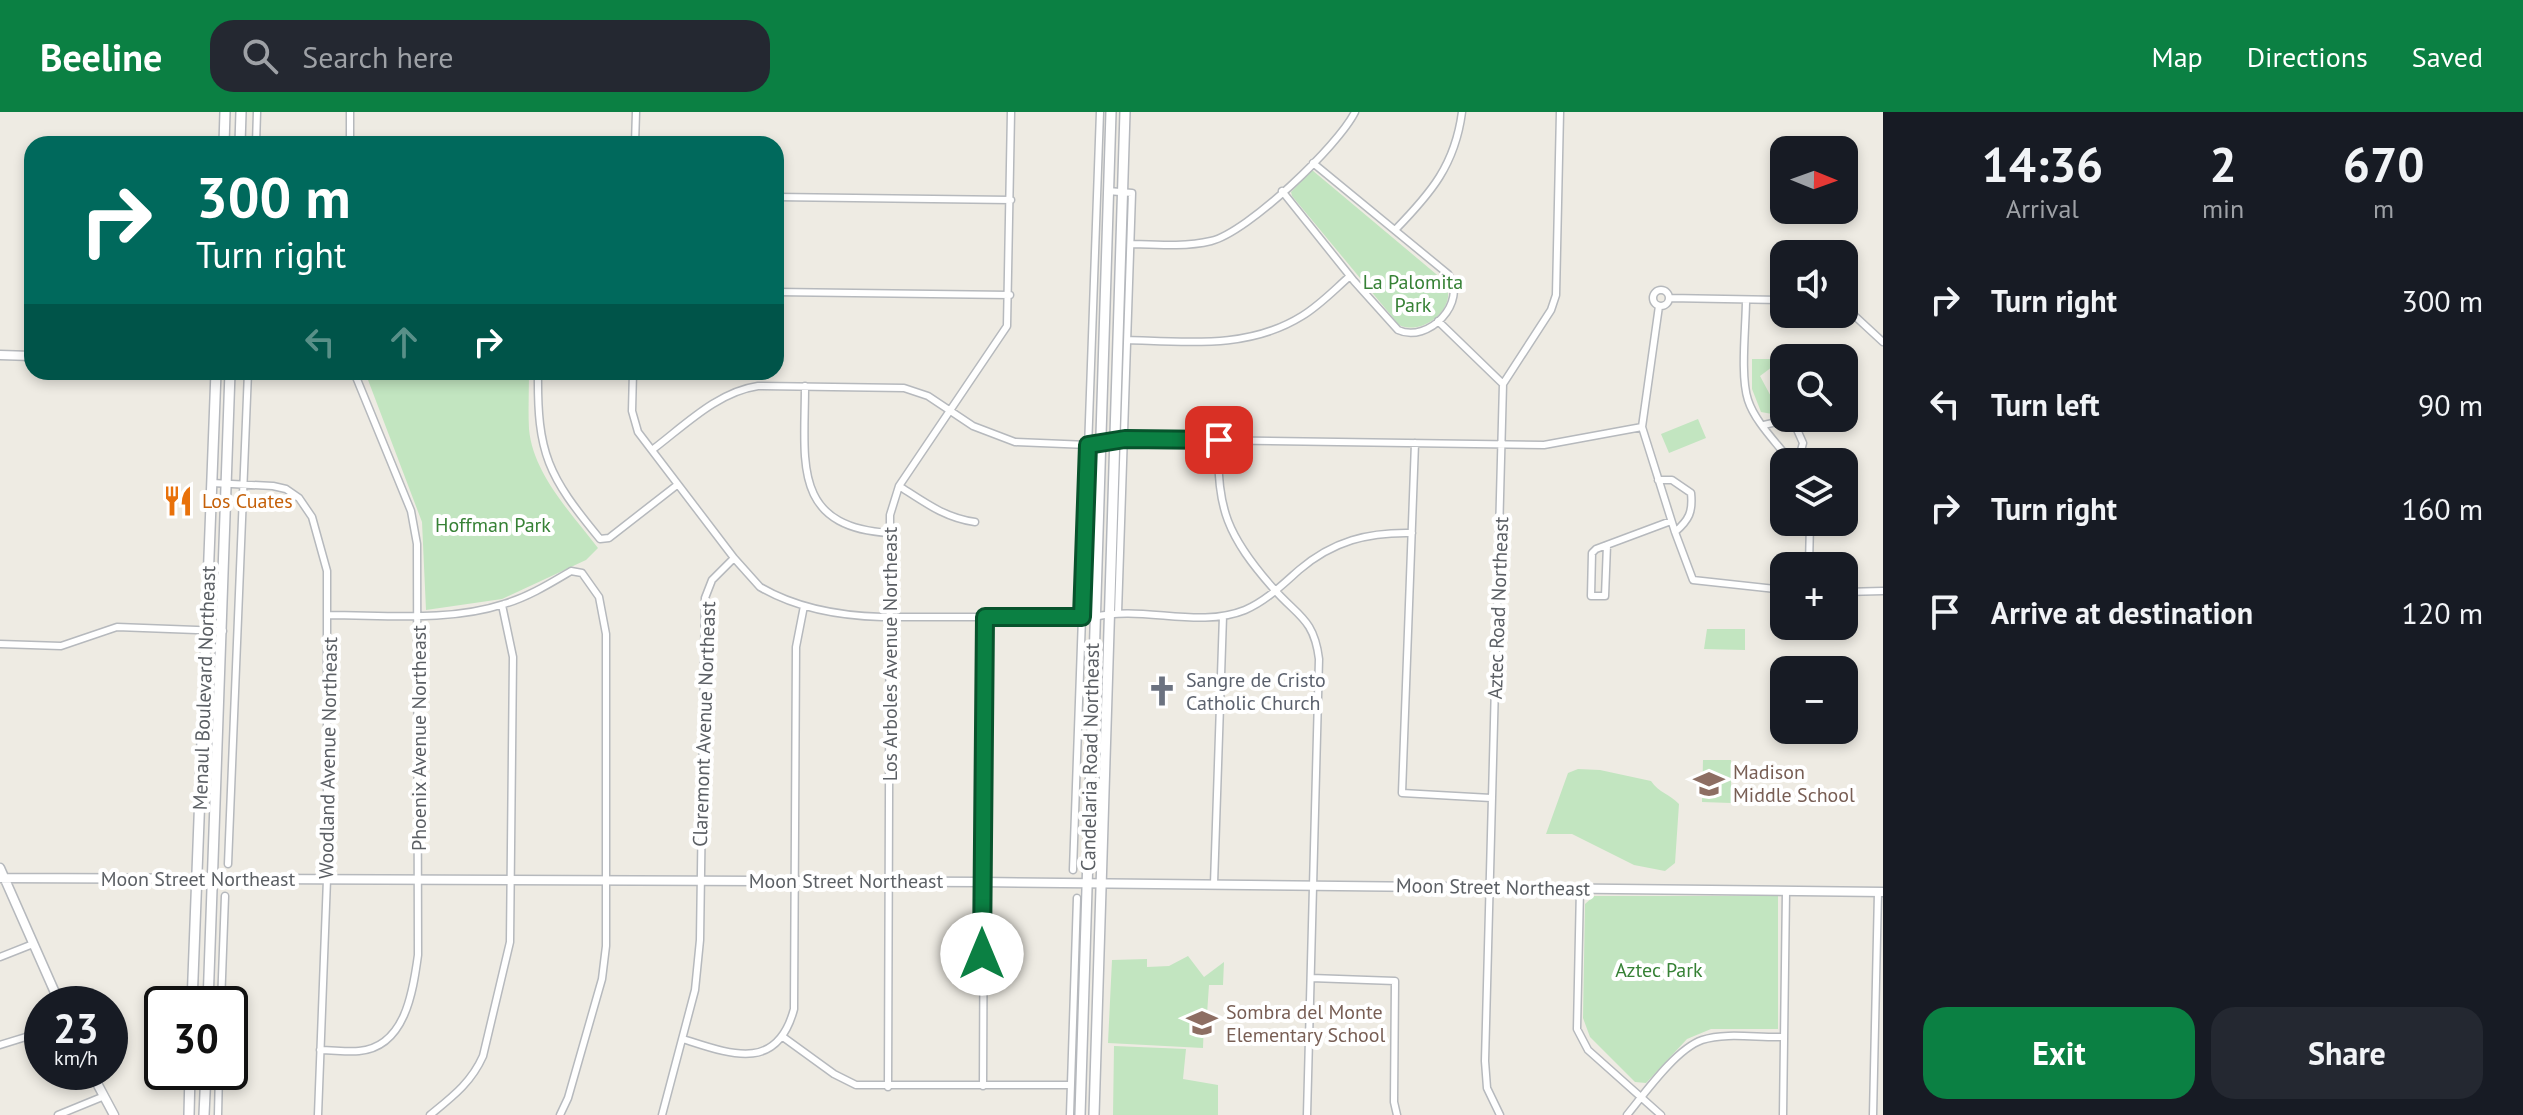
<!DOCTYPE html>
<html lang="en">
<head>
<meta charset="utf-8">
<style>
  body { margin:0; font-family:"PT Sans",sans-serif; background:#242831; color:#f1f3f6; height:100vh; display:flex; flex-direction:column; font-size:30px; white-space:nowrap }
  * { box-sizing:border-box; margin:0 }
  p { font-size:26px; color:#9ea1a6 }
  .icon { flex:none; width:44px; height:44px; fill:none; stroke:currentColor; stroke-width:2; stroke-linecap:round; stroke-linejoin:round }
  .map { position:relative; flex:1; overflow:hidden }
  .details { display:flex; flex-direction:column; background:#171b24; width:640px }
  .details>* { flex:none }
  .banner { position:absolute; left:24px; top:24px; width:760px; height:244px; border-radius:24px; box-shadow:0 4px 12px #0003; background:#00695c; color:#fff; overflow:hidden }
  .needle { width:52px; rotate:91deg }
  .tools { position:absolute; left:1770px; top:24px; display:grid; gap:16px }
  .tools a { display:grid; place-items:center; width:88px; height:88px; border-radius:16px; background:#171b24; box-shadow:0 4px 12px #0003; font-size:40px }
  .speed { position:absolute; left:24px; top:874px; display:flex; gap:16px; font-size:40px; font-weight:700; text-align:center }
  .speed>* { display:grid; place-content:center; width:104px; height:104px; border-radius:50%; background:#171b24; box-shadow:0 4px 12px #0003; line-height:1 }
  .speed small { font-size:20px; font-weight:400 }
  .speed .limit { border:4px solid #111; border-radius:12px; background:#fff; color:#111 }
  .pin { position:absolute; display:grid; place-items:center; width:68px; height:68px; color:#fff; margin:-34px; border-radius:16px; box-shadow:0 4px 12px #0006 }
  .me { position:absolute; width:88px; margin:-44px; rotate:0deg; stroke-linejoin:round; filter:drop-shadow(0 0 6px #0008) }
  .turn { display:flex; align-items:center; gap:28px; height:168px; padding:0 40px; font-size:36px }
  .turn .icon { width:104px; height:104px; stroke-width:2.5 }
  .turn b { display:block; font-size:56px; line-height:68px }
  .lanes { display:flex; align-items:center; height:76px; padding:0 40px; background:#0003; justify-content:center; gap:40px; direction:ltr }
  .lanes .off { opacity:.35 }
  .eta { display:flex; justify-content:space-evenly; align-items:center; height:136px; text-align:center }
  .eta b { font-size:48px; font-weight:700; line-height:56px }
  .action { display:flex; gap:16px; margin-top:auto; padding:16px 40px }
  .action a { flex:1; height:92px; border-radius:24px; background:#0b8043; color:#fff; font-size:32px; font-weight:700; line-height:92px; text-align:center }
  .action a+a { background:#242831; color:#f1f3f6 }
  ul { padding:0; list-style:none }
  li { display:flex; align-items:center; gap:24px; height:104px; padding:0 40px }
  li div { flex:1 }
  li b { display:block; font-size:30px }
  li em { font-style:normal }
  header { display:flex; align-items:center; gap:48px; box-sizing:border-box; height:112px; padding:0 40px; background:#0b8043; color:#fff }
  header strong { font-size:38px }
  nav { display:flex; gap:44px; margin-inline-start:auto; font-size:28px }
  .search { width:560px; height:72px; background:#242831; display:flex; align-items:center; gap:20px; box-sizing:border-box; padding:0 28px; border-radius:24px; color:#9ea1a6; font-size:30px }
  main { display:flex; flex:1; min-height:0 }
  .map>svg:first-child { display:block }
</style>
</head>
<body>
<header>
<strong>Beeline</strong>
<div class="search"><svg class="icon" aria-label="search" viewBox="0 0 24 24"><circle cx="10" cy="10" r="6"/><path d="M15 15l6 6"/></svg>Search here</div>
<nav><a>Map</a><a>Directions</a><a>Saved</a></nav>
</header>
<main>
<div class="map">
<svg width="1883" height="1003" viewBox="0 0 1883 1003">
  <rect width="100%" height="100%" fill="#eeebe3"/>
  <path fill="#c2e5c0" d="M1312 58 1442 167C1445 172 1449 178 1448 185 1445 206 1418 222 1399 213L1292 84 1291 80Z
    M1752 247H1784V254L1780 249 1760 264 1775 292 1772 302 1761 300 1752 277Z
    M365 260H529C529 279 528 298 529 317 533 362 572 402 598 436L586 448 502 487 426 498 422 410Z
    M1698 307 1706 326 1669 341 1661 322Z
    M1707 517H1745V538L1704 537Z
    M1703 648H1731V691L1702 690Z
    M1578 657 1600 658 1651 669C1659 681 1670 682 1679 692L1675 751 1665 759 1634 753 1572 722H1546L1568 661Z
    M1594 784H1778V917H1711L1687 927 1646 971 1635 970 1590 925 1583 906 1585 792Z
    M1188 844 1204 865 1224 850 1223 873H1209L1207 902 1201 907H1204L1203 936 1108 931 1112 848 1147 847V855L1169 854Z
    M1114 934 1186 937 1183 967 1218 973V1003H1113Z"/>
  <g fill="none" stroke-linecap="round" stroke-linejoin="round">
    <g stroke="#b6b9bd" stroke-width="9">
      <path id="minor" d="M256 32 257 0
        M350 32V0
        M635 32 636 0
        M1108 79 1132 81 1118 501
        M1282 79 1354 169 1398 218C1428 232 1469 190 1448 162L1313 51
        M776 85 1011 88
        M1395 118C1431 81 1455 53 1462 0
        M1132 132C1158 133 1186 135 1211 129 1248 120 1338 34 1355 0
        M1653 186a8 8 0 1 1 16 0a8 8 0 1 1-16 0Z
        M776 180 1010 183
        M1669 186 1784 188
        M1746 188C1746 214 1740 264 1748 288 1755 310 1777 331 1791 350
        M1659 194 1642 315 1675 420 1693 468 1784 478
        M1844 194 1883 230
        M1438 209 1503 272
        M1128 228C1189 230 1249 237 1302 204 1320 193 1334 178 1350 164
        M538 260C537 342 548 364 600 427L609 426 677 373
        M633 260 632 299 638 320 734 446 760 475C796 496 841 504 882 505H1094C1143 493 1198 517 1245 498 1266 489 1282 473 1299 458 1333 429 1368 420 1412 421
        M805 274C805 349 791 415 889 421
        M1764 313 1781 309 1795 313 1803 331 1798 350
        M1219 328C1215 396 1229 426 1273 476 1297 504 1314 506 1319 547L1307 1003
        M1415 331 1402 681 1491 686
        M652 338C684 314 717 280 758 274L904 276 928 284 973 314 1015 330 1088 333 1125 327 1544 333 1642 315
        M1658 368H1672L1691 381C1693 400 1689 408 1675 420
        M212 371 273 374 286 377 299 386 312 405 327 459V767L318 1003
        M899 374C924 390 945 406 975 410
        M1607 433 1605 484H1591L1592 441 1596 437 1671 409
        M1809 454 1810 410
        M1844 480 1883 479
        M329 503C386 503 449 510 504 492 528 485 549 472 571 459L582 461 599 485 606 522V834L602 867 568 986 560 1003
        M0 532 61 534 117 515 223 519
        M228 752 248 260
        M1073 758 1100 0
        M1214 772 1223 504
        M1580 776 1577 917 1588 938 1661 1003
        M0 845 33 832
        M1311 866 1395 869 1394 990 1397 1003
        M221 892 225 784
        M783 925 834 962 856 973H1070
        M683 927C730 942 777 961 794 897L796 535 804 494
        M0 933 42 920
        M320 938C333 938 347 940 359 939 405 935 413 880 418 843L417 432 411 399 354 260
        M983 974 985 505
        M888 975 890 403 899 374 1007 214 1011 0
        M58 1003 102 985
        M218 1003 219 960
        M430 1003C452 985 471 971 483 944L510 830 513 545 502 493
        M662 1003 695 878 700 828 705 486 712 468 734 446
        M1070 1003 1077 786
        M1500 1003 1487 976 1485 949 1503 272 1551 198 1556 183 1560 0
        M1627 1003C1645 981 1676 937 1702 928 1726 920 1758 926 1783 925
        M1783 1003 1786 779
        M1873 1003 1878 780"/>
    </g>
    <g stroke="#b6b9bd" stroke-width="11">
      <path id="tertiary" d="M0 243 32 244
        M0 756 60 892
        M0 766 982 770 1883 780
        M91 960 114 1003"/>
    </g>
    <g stroke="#b5b8bd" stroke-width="12">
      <path id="secondary" d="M224 32 225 0
        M240 32 241 0
        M192 892 216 260
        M208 892 230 260
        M189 1003 190 960
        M204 1003 206 960
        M1080 1003 1111 0
        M1094 1003 1125 0"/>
    </g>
    <use href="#minor" stroke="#fff" stroke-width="6"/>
    <use href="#tertiary" stroke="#fff" stroke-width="8"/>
    <use href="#secondary" stroke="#fff" stroke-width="9"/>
  </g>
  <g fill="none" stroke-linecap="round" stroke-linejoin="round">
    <g stroke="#07532c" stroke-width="20">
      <path id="route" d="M982 842 985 505H1082L1088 333 1125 327 1219 328"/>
    </g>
    <use href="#route" stroke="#0b8043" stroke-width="14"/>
  </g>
  <defs>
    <g id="restaurant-bare" transform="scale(2.4)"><path d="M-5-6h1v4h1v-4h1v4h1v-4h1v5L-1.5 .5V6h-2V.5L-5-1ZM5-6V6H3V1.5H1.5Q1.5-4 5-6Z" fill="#e8710a" stroke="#fff" stroke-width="2.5" paint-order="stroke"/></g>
    <g id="church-bare" transform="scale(2.4)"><path d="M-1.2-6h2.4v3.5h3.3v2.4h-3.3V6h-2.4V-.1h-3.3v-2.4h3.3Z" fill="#6b7280" stroke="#fff" stroke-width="2.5" paint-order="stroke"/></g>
    <g id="school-bare" transform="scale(2.4)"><path d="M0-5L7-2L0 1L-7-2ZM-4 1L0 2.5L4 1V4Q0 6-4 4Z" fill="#8d6e63" stroke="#fff" stroke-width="2.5" paint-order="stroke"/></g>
  </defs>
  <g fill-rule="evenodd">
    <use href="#restaurant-bare" x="178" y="389"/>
    <use href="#church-bare" x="1162" y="579"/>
    <use href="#school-bare" x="1709" y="672"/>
    <use href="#school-bare" x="1202" y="911"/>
  </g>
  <g text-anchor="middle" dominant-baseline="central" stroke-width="8" stroke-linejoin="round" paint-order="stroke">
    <g font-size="20" fill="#368135" stroke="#fff">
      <text x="1413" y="170">La Palomita<tspan x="1413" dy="23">Park</tspan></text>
      <text x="493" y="413">Hoffman Park</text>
      <text x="1659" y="858">Aztec Park</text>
    </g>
    <g font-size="20" fill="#c56008" stroke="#fff" text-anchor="start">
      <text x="202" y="389">Los Cuates</text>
    </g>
    <g font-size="20" fill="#5b5f64" stroke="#fff">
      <text transform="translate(1498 496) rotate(-88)">Aztec Road Northeast</text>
      <text transform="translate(890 542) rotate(-90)">Los Arboles Avenue Northeast</text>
      <text transform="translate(204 576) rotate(-88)">Menaul Boulevard Northeast</text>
      <text transform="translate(704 612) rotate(-88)">Claremont Avenue Northeast</text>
      <text transform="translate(419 626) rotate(-90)">Phoenix Avenue Northeast</text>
      <text transform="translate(1090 645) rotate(-89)">Candelaria Road Northeast</text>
      <text transform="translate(328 646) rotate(-89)">Woodland Avenue Northeast</text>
      <text x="198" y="767">Moon Street Northeast</text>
      <text x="846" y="769">Moon Street Northeast</text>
      <text transform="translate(1493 775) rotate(1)">Moon Street Northeast</text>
    </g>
    <g font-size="20" fill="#5b616d" stroke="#fff" text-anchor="start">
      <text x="1186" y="568">Sangre de Cristo<tspan x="1186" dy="23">Catholic Church</tspan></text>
    </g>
    <g font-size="20" fill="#785e54" stroke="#fff" text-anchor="start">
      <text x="1733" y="660">Madison<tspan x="1733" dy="23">Middle School</tspan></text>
      <text x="1226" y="900">Sombra del Monte<tspan x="1226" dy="23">Elementary School</tspan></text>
    </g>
  </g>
</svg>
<div class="tools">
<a><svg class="needle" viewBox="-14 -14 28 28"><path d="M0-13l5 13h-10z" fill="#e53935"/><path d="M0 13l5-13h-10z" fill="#9ea1a6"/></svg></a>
<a><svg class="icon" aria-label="sound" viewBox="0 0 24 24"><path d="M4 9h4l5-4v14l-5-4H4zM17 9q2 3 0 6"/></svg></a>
<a><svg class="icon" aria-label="search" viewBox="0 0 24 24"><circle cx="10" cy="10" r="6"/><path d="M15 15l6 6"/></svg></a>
<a><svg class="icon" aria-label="layers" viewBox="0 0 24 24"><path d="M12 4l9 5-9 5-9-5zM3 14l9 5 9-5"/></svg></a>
<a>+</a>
<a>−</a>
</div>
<div class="speed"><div>23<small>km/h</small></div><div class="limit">30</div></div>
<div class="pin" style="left:1219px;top:328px;background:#d93025"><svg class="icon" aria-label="arrive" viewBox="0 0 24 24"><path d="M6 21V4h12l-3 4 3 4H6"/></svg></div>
<svg class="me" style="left:982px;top:842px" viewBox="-20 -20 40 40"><circle r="19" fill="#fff"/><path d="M0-13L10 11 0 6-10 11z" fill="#0b8043"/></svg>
<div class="banner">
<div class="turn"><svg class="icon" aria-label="right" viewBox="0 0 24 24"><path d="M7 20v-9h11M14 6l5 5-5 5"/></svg><div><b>300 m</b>Turn right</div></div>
<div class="lanes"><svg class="icon off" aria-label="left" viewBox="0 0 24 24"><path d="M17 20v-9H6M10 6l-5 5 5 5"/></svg><svg class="icon off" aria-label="ahead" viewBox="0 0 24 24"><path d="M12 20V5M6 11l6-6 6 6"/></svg><svg class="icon" aria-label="right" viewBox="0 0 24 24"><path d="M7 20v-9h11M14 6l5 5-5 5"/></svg></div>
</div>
</div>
<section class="details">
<div class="eta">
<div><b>14:36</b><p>Arrival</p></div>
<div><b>2</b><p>min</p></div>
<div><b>670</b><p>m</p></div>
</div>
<ul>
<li><svg class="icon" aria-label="right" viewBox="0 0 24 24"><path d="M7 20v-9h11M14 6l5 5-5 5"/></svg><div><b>Turn right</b></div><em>300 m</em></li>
<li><svg class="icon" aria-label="left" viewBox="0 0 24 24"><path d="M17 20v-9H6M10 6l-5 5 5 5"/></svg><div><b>Turn left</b></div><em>90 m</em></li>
<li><svg class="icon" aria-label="right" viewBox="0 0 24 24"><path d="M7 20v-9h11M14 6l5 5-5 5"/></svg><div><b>Turn right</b></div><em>160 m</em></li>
<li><svg class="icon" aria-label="arrive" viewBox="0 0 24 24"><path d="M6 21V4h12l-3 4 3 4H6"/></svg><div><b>Arrive at destination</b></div><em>120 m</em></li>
</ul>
<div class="action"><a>Exit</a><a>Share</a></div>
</section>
</main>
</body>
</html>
